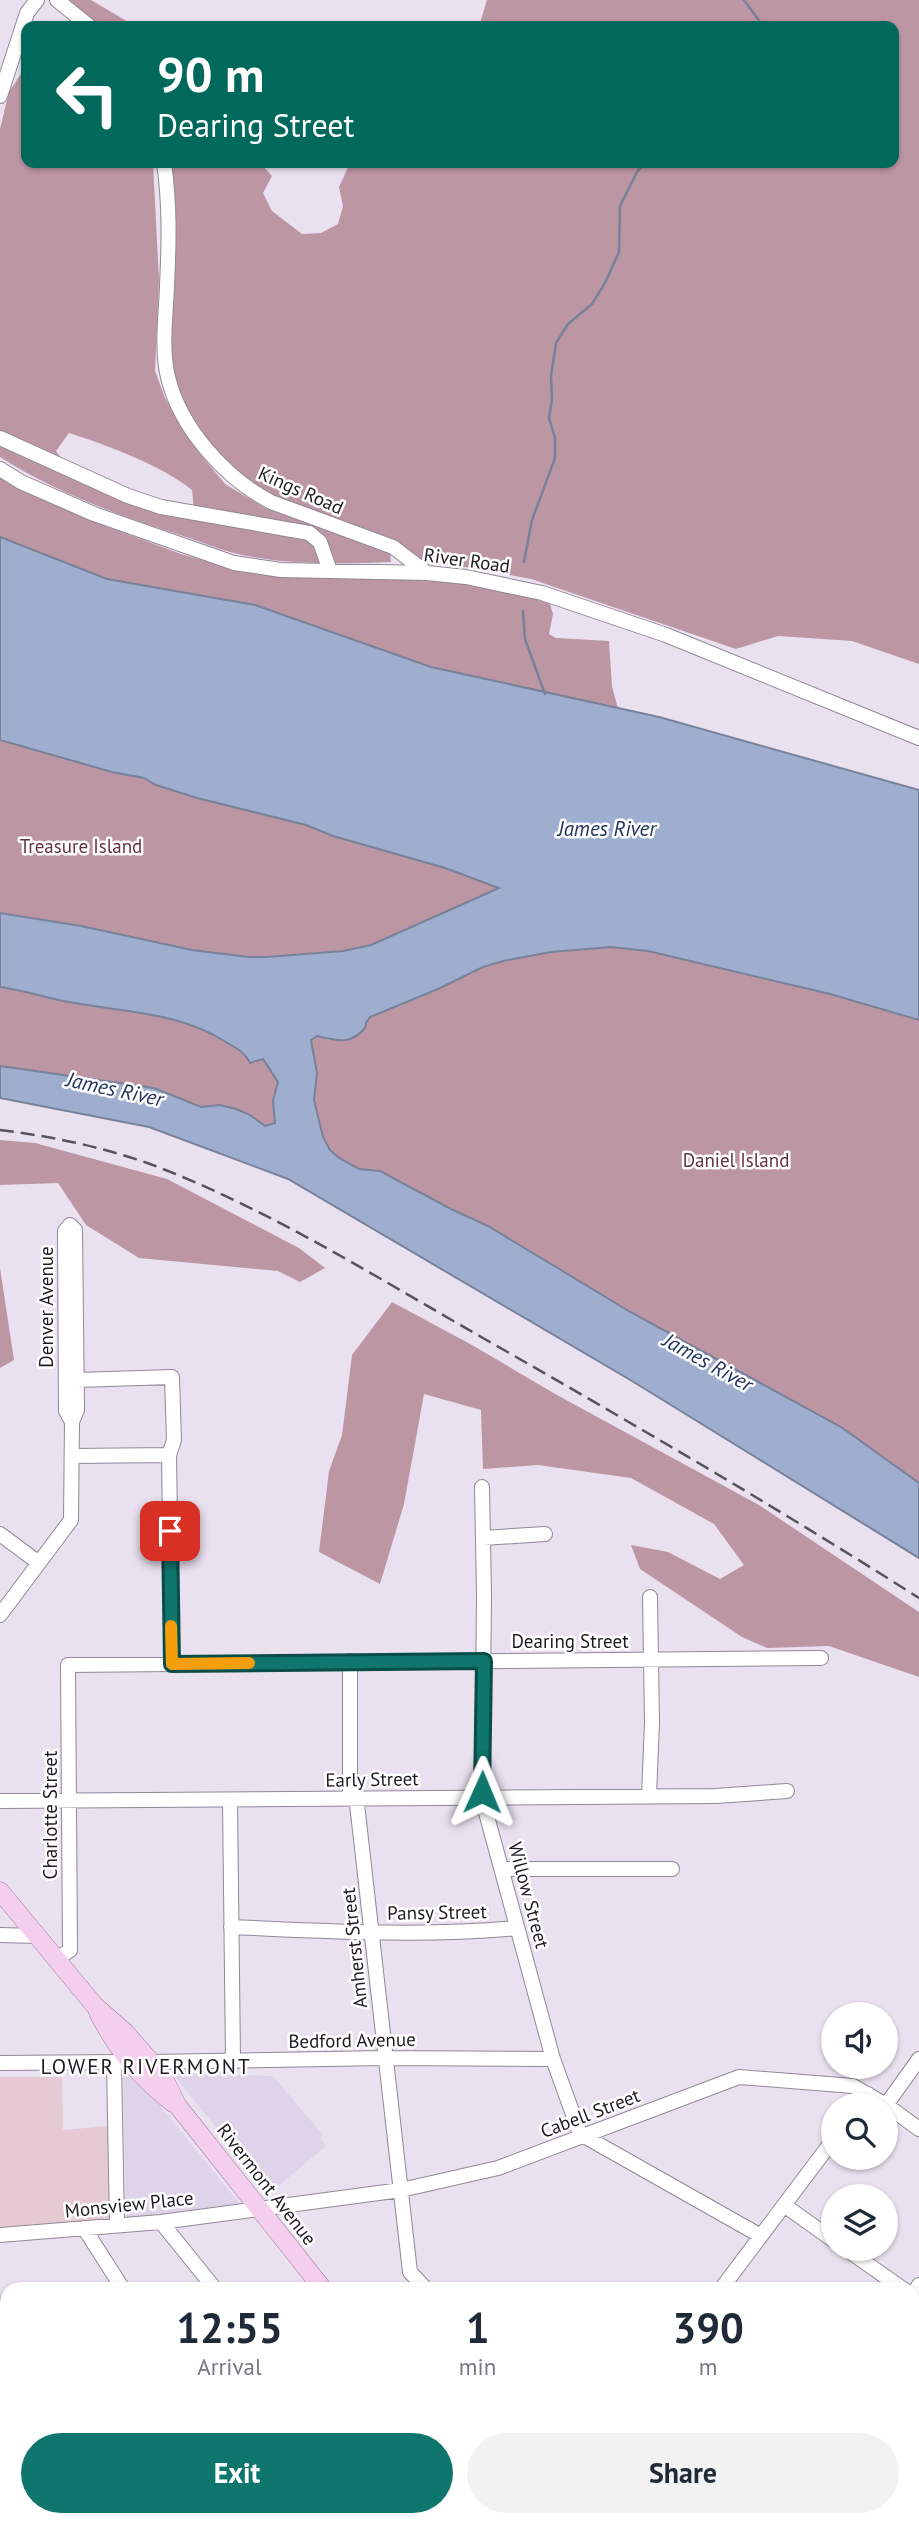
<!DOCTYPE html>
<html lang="en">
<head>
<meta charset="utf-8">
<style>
  body { margin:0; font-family:"PT Sans",sans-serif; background:#f2f2f3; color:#1f2937; height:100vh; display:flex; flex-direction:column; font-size:26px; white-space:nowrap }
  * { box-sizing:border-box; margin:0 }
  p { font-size:23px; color:#747a83 }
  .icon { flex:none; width:38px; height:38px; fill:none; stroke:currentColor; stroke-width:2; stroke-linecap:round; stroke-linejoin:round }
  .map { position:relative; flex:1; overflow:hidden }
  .sheet { position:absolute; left:0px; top:2282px; width:920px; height:245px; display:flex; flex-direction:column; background:#fff; border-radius:21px 21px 0 0; box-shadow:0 2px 5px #0004 }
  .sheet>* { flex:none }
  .guide { position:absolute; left:21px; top:21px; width:878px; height:147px; border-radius:14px; box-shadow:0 2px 5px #0004; background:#00695c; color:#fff; overflow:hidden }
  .buttons { position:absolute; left:821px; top:2002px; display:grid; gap:14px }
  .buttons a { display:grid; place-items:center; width:77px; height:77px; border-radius:50%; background:#fff; box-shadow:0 2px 5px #0004; font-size:35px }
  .pin { position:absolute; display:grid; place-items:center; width:60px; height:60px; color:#fff; margin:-30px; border-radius:14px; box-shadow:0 4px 10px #0006 }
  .me { position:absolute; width:77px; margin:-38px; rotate:1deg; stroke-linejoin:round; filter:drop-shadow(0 0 5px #0008) }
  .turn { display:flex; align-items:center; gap:24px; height:147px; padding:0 21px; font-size:32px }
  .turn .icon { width:91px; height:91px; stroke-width:2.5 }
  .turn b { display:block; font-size:49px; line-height:60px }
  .eta { display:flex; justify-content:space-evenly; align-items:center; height:119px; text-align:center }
  .eta b { font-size:42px; font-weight:700; line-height:49px }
  .button { display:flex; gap:14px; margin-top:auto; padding:14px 21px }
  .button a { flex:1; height:80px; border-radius:42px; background:#0f766e; color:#fff; font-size:28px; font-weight:700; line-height:80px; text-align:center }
  .button a+a { background:#f2f2f3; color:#1f2937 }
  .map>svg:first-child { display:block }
</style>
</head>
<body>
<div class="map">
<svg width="919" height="2527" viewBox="0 0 919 2527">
  <rect width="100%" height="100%" fill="#eae1f0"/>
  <path fill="#dfd3e9" d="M177 2073 273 2076 323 2135 320 2138 326 2146 270 2193 176 2078Z
    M123 2075H135L240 2204 235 2207 126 2219Z"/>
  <path fill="#e6cad3" d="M0 2077H62L63 2130 109 2126 111 2220 0 2230Z"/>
  <path fill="#bd96a3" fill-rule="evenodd" d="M65 0H91L135 26H96Z
    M487 0H919V664L852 641 778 636 736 649 531 579 420 559 256 489 214 451 189 414 177 389 170 361 168 163H260L272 176 263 193 272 211 302 234 321 233 338 224 343 206 339 187 350 163H894V26H479Z
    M26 66V163H153L159 280 155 371 165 398 197 450 225 484 265 508 390 553 391 562C342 564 290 565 242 555 223 551 204 543 186 537 123 517 56 493 0 457V129L9 92ZM69 433C104 444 165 467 192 490L194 509 137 495 62 459 56 451Z
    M0 478 100 524 181 554 230 568 459 582 511 591 550 604 553 614 549 634 556 638 609 641 612 687 618 708 431 667 255 605 107 579 0 537Z
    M0 740 112 772 144 778 156 785 197 798 306 825 333 836 445 868 500 888 371 945 343 951 267 957H248L192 950 81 926 0 913Z
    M611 947 648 951 830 994 919 1020V1483L841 1427 632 1313 488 1226 451 1209 380 1171 359 1169 339 1158 330 1150 323 1137 314 1100 317 1073 311 1040 316 1036 329 1040 366 1023 370 1017 438 989 483 967 503 961 551 952Z
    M0 988C25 990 49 998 74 1003 123 1012 175 1013 220 1038 233 1045 243 1055 255 1063L258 1059H263L278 1082 273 1101 275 1123 262 1126 250 1115 236 1109 220 1105 201 1107 154 1088 0 1066Z
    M0 1140 35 1143 167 1179 299 1248 325 1268 300 1282 278 1271 139 1258 86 1225 58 1183 0 1185Z
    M0 1268 14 1360 0 1368Z
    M392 1302 472 1345 557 1395 759 1505 919 1612V1677L829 1646 767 1648 742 1637 640 1569 631 1545 668 1552 720 1579 744 1565 714 1524 631 1478 538 1465 483 1469 481 1410 424 1394 404 1504 380 1584 319 1552 329 1471 342 1435 352 1355Z
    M0 2294 7 2336V2474L0 2484Z
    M914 2401 919 2404V2524L906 2520H914Z"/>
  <path fill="#9faecf" stroke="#78829a" stroke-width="2" d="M0 537 107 579 255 605 431 667 659 717 919 790V1020L830 994 648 951 611 947 551 952 503 961 483 967 438 989 370 1017 366 1023 365 1028C350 1046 336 1040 317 1036L311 1040 317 1073 314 1100 323 1137 330 1150 339 1158 359 1169 380 1171 451 1209 488 1226 632 1313 841 1427 919 1483V1558L632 1381 288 1179 149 1127 0 1098V1066L154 1088 201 1107 220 1105 236 1109 250 1115 265 1126 275 1123 273 1101 278 1082 263 1059 250 1063C245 1052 236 1048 226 1042 179 1012 123 1012 69 1002 46 998 24 990 0 987V913L81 926 192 950 248 957H267L343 951 371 945 499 888 445 868 333 836 306 825 197 798 156 785 144 778 112 772 0 740Z"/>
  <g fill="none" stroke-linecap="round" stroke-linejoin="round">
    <path stroke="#78829a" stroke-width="2.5" d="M744 0 763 26
      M524 562 532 520 555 458V438L549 418 552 400 551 376 556 343 568 324 592 304 606 281 619 252 620 206 637 172 645 163
      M523 611 525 639 545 694"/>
    <g stroke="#908896" stroke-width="16">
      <path id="minor" d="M57 0 89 26
        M0 96 27 13 37 0
        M164 163C170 204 169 244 167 286 166 315 161 348 168 377 180 428 225 478 271 502L393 547 427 573
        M0 438 128 496 161 507 309 533 320 542 330 571
        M0 469 21 482 94 514 234 563 281 570 427 573 466 577 542 593 666 635 919 738
        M77 1380 172 1377 174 1440 169 1455 172 1663
        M72 1456 169 1455
        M482 1487 484 1594 482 1798 553 2059 579 2131 584 2136 761 2236
        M0 1534 39 1563
        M483 1538 545 1534
        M0 1615 71 1520 72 1422 66 1411 65 1231 70 1225 75 1230 77 1410 72 1422
        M350 1661V1792L357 1804 410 2272 426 2289
        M649 1796 652 1722 650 1597
        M230 1800 233 2061
        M0 1801 716 1796 787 1791
        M502 1869H672
        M231 1927C326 1931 423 1937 517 1928
        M0 1935 38 1936
        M57 1959 70 1950 68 1665 821 1658
        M151 2062 385 2058 553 2059
        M0 2063 120 2062
        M114 2063 117 2225
        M859 2105 868 2094
        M886 2105 919 2059
        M784 2205 833 2240
        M161 2222 215 2289
        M84 2228 123 2289
        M0 2235 161 2222 401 2190 498 2168 739 2077 853 2086 886 2105 919 2129
        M846 2249 903 2289
        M721 2289 833 2140
        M914 2293 919 2285
        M93 2520V2527
        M400 2520 406 2527
        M651 2520 668 2527"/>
    </g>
    <g stroke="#a57b9d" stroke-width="19">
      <path id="major" d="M0 1891 95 2006 125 2032 151 2062 165 2080 177 2105 323 2289
        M98 2012C115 2047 142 2080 173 2103
        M513 2520 519 2527"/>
    </g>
    <use href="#minor" stroke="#fff" stroke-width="14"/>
    <use href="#major" stroke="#f4cfed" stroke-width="18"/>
    <path stroke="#57535a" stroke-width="2.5" stroke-dasharray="14 7" stroke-linecap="butt" d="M0 1130C50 1136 103 1147 150 1164 267 1208 374 1276 483 1338 630 1422 776 1507 919 1598"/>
  </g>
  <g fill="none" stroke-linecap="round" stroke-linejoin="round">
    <g stroke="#0a4d48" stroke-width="18">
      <path id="route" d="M170 1531 172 1664 484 1661 482 1792"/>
    </g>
    <use href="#route" stroke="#0f766e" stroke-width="12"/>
    <path stroke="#f59e0b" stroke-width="12" d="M171 1626 172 1664 249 1663"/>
  </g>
  <g text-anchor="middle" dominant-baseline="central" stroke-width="5" stroke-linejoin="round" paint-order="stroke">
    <g font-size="19" fill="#1e1b20" stroke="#fff">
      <text transform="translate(301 490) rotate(24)">Kings Road</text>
      <text transform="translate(467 560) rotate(8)">River Road</text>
      <text transform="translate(46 1307) rotate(-90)">Denver Avenue</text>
      <text x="570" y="1641">Dearing Street</text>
      <text transform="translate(372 1779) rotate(-1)">Early Street</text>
      <text transform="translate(50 1815) rotate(-90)">Charlotte Street</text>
      <text transform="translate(529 1895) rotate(75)">Willow Street</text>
      <text transform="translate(437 1912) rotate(-1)">Pansy Street</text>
      <text transform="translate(354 1948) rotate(-96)">Amherst Street</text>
      <text transform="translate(352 2040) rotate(-1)">Bedford Avenue</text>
      <text transform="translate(590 2113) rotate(-21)">Cabell Street</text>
      <text transform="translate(267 2184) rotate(52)">Rivermont Avenue</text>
      <text transform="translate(129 2204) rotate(-6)">Monsview Place</text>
    </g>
    <g font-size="19" fill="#663146" stroke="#fff">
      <text x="81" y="846">Treasure Island</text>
      <text x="736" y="1160">Daniel Island</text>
    </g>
    <g font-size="21" font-style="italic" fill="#22345f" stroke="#fff">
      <text x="607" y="828">James River</text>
      <text transform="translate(115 1089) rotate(12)">James River</text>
      <text transform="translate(708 1362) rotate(29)">James River</text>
    </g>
    <g font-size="21" letter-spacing="2" fill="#1e1b20" stroke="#fff">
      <text x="146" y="2066">LOWER RIVERMONT</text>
    </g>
  </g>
</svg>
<div class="buttons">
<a><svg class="icon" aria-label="sound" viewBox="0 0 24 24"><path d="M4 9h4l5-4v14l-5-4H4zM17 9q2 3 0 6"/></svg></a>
<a><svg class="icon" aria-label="search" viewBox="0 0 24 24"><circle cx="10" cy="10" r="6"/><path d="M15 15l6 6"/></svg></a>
<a><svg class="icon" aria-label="layers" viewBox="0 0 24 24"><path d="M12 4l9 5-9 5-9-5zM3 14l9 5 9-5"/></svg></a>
</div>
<div class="pin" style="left:170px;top:1531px;background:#d93025"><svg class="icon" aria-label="arrive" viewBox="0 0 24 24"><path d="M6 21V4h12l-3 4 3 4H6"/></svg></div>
<svg class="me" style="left:482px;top:1792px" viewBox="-20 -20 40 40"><path d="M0-17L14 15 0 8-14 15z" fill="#0f766e" stroke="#fff" stroke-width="4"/></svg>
<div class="guide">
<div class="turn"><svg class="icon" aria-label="left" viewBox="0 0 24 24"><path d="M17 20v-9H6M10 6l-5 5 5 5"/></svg><div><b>90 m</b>Dearing Street</div></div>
</div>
<section class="sheet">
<div class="eta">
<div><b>12:55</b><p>Arrival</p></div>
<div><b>1</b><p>min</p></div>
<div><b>390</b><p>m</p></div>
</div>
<div class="button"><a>Exit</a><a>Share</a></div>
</section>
</div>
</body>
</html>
